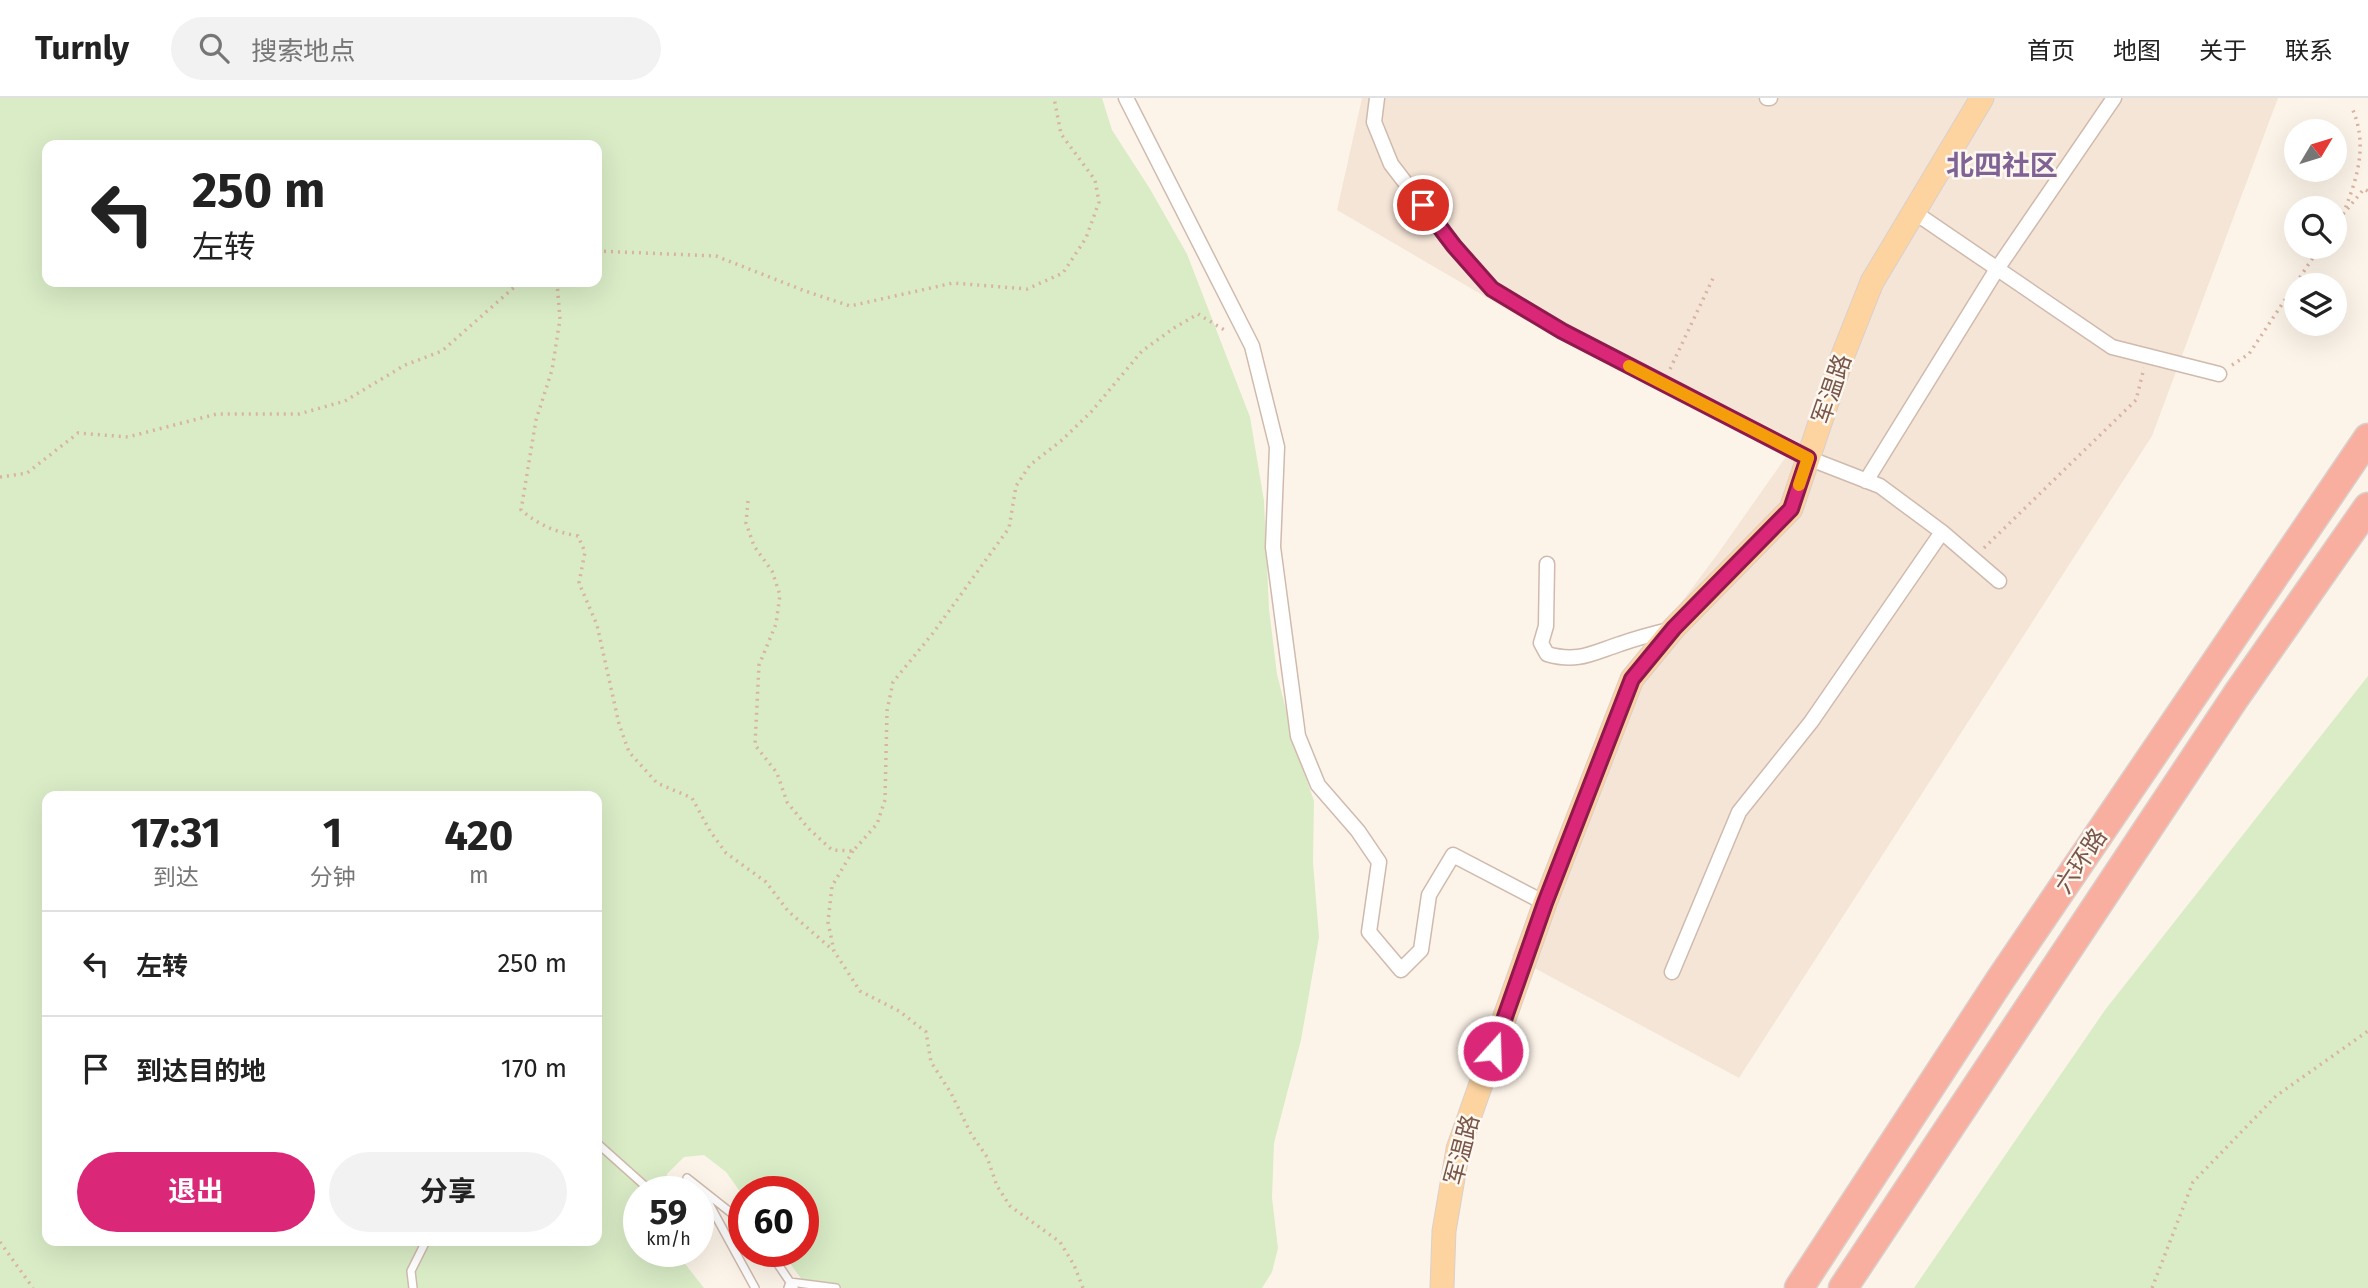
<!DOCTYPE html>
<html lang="zh">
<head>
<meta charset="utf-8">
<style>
  body { margin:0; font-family:"Fira Sans","Noto Sans SC",sans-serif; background:#f2f2f2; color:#222; height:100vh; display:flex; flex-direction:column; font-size:26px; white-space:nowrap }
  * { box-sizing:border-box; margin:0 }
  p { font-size:23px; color:#767676 }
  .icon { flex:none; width:38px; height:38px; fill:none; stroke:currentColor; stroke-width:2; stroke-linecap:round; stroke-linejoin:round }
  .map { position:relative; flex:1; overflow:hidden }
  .panel { position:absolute; left:42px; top:693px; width:560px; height:455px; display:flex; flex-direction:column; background:#fff; border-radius:14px; box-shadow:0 7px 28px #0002 }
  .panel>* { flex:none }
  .hud { position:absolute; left:42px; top:42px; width:560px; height:147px; border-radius:14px; box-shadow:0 7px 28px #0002; background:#fff; color:#222; overflow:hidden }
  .needle { width:46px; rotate:52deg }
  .fabs { position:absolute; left:2284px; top:21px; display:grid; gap:14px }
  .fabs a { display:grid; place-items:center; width:63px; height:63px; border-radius:50%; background:#fff; box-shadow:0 7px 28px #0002; font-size:35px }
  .speed { position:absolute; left:623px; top:1078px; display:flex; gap:14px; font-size:35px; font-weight:700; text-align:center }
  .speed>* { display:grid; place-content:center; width:91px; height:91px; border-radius:50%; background:#fff; box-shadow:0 7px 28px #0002; line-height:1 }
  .speed small { font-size:18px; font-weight:400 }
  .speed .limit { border:10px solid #d22; background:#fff; color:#111 }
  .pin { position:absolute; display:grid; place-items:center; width:60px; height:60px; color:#fff; margin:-30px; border:4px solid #fff; border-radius:50%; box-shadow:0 2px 7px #0007 }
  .me { position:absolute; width:77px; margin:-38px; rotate:20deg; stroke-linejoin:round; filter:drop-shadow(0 0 5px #0008) }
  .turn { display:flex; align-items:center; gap:24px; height:147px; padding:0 35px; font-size:32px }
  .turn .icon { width:91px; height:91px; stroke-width:2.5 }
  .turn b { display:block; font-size:49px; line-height:60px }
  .eta { display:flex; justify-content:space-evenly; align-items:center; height:119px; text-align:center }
  .eta b { font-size:42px; font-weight:700; line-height:49px }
  .button { display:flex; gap:14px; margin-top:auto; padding:14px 35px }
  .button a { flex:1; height:80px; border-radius:42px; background:#db2777; color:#fff; font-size:28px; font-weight:700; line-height:80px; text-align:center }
  .button a+a { background:#f2f2f2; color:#222 }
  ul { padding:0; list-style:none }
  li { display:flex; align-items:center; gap:21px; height:105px; padding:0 35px; border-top:2px solid #e0e0e0 }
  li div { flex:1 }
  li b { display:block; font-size:26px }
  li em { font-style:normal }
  header { display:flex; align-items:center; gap:42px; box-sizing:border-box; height:98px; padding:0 35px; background:#fff; border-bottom:2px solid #e0e0e0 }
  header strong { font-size:33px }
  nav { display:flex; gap:38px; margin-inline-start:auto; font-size:24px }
  .search { width:490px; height:63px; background:#f2f2f2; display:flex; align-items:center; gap:18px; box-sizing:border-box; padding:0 24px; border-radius:38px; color:#767676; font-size:26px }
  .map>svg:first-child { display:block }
</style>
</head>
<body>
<header>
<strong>Turnly</strong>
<div class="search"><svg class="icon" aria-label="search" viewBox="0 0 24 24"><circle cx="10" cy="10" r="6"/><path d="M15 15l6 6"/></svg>搜索地点</div>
<nav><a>首页</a><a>地图</a><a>关于</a><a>联系</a></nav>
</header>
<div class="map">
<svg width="2368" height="1190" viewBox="0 0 2368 1190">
  <rect width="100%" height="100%" fill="#fdf4e9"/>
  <path fill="#f5e5d7" d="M1362 0H2278L2152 338 1739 980 1512 858 1616 592 1719 454 1790 353 1525 222 1337 112Z"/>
  <path fill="#d9ecc6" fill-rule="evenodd" d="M0 0H1102L1112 32 1150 91 1187 156 1250 319 1264 403 1269 511 1277 576 1296 651 1314 703 1313 764 1319 839 1301 942 1274 1045 1272 1100 1278 1150 1272 1174 1262 1190H808L781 1153H803V1094H744V1099L726 1074 704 1057 684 1059 667 1076 665 1094H639V1153H675L704 1190H0ZM47 47H597V184H47ZM47 698H597V1143H47Z
    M2368 578V1190H1914L2105 912Z"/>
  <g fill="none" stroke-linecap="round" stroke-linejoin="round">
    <g stroke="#d0baad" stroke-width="10">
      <path id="lane" d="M597 1045 644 1087 672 1094
        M687 1080 744 1125
        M698 1100 707 1102 755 1190
        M769 1153 794 1190
        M413 1190 411 1173 426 1143
        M788 1190 790 1184 836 1190"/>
    </g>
    <g stroke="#d0baad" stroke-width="17">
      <path id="street" d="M1126 0 1252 248 1277 349 1273 449 1298 638 1318 687 1358 733 1379 764 1369 834 1401 872 1421 852 1429 797 1453 757 1545 805
        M1377 0 1374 24 1391 66 1454 148 1492 191 1562 233 1808 360 1880 388 1942 434 1999 483
        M1767 0H1770
        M1914 114 2112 249 2219 276
        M1866 383 1997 171 2114 0
        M1547 466 1546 528 1541 545 1547 556C1578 565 1592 555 1620 546 1637 540 1656 535 1673 531
        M1672 874 1739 714 1811 624 1942 434"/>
    </g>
    <g stroke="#d9d0cd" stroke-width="25">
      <path id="primary" d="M1442 1190 1444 1133 1458 1051 1545 805 1632 581 1674 530 1791 411 1843 257 1872 184 1982 0"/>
    </g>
    <g stroke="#d9d0cd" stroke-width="31">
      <path id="highway" d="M1799 1190 2000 882 2368 340
        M1843 1190 2236 598 2368 409"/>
    </g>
    <path stroke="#d9b3a2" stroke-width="3.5" stroke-dasharray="2 5" stroke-linecap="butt" d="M2343 116C2358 79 2368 46 2352 10
      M2334 127 2364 91 2368 93
      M597 153 716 158 805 193 850 208 953 185 1027 191 1063 175 1086 140 1099 104 1095 82 1061 36 1054 0
      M557 184 560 221 552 272 536 322 521 412C539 427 555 434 578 438L585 454 579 485 597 527 619 626 629 654 657 685 692 700 710 733 726 755 766 784 788 813 834 853
      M2232 267 2249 256 2320 149
      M1670 271 1715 176
      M0 379 27 375 78 335 128 339 217 316H299L345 303 405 267 442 253 520 184
      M748 403 746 425 754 448 772 473 780 497 776 526 759 567 755 647 777 675 787 704 808 730 832 752 853 753 877 726 885 702 887 613 893 584 933 535 1009 430 1016 388 1030 367 1062 342 1091 314 1142 253 1174 230 1198 216 1226 233
      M1984 450 2136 302 2144 270
      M853 753 832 788 828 824 834 853 860 893 899 913 926 934 931 964 951 995 971 1036 987 1059 997 1088 1010 1108 1060 1144 1074 1167 1083 1190
      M0 1144 33 1190
      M2152 1190 2193 1084 2276 998 2368 933"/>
    <use href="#lane" stroke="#fff" stroke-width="7"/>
    <use href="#street" stroke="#fff" stroke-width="14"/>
    <use href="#primary" stroke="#fdd3a0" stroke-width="23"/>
    <use href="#highway" stroke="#f9af9f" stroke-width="28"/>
  </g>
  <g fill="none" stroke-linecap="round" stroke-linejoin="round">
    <g stroke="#8e194d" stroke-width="18">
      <path id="route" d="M1423 107 1454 148 1492 191 1562 233 1808 360 1791 411 1674 530 1632 581 1545 805 1493 953"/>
    </g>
    <use href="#route" stroke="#db2777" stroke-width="12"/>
    <path stroke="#f59e0b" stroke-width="12" d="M1629 268 1808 360 1799 387"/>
  </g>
  <g text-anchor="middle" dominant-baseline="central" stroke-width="5" stroke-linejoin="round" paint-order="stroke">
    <g font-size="24" fill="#79584b" stroke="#fff8f0">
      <text transform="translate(1832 291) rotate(-71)">军温路</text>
      <text transform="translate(2081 763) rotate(-56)">六环路</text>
      <text transform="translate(1462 1052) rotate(-75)">军温路</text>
    </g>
    <g font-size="28" font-weight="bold" fill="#806395" stroke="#fff8f0">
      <text x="2002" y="67">北四社区</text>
    </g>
  </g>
</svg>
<div class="fabs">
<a><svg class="needle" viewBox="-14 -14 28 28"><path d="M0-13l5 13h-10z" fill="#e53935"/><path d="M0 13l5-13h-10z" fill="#767676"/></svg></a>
<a><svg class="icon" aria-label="search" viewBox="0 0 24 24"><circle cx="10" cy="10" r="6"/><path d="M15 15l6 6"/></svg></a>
<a><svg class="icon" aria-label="layers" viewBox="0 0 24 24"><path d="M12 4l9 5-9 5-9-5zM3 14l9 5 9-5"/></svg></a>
</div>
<div class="speed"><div>59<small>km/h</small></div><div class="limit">60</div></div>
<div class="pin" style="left:1423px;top:107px;background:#d93025"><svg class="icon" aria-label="arrive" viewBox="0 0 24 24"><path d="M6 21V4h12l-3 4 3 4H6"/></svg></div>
<svg class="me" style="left:1493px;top:953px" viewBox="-20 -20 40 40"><circle r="17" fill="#db2777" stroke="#fff" stroke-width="3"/><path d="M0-11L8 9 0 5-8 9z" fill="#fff"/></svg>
<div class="hud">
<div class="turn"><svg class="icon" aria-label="left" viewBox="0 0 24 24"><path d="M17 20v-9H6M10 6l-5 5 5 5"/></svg><div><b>250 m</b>左转</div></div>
</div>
<section class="panel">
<div class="eta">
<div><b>17:31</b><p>到达</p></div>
<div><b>1</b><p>分钟</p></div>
<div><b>420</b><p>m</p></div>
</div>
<ul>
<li><svg class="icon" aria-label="left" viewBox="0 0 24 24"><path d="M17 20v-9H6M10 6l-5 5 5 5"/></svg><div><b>左转</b></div><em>250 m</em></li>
<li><svg class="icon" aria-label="arrive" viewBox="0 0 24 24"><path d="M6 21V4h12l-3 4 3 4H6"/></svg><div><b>到达目的地</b></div><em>170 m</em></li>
</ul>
<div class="button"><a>退出</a><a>分享</a></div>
</section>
</div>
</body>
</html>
